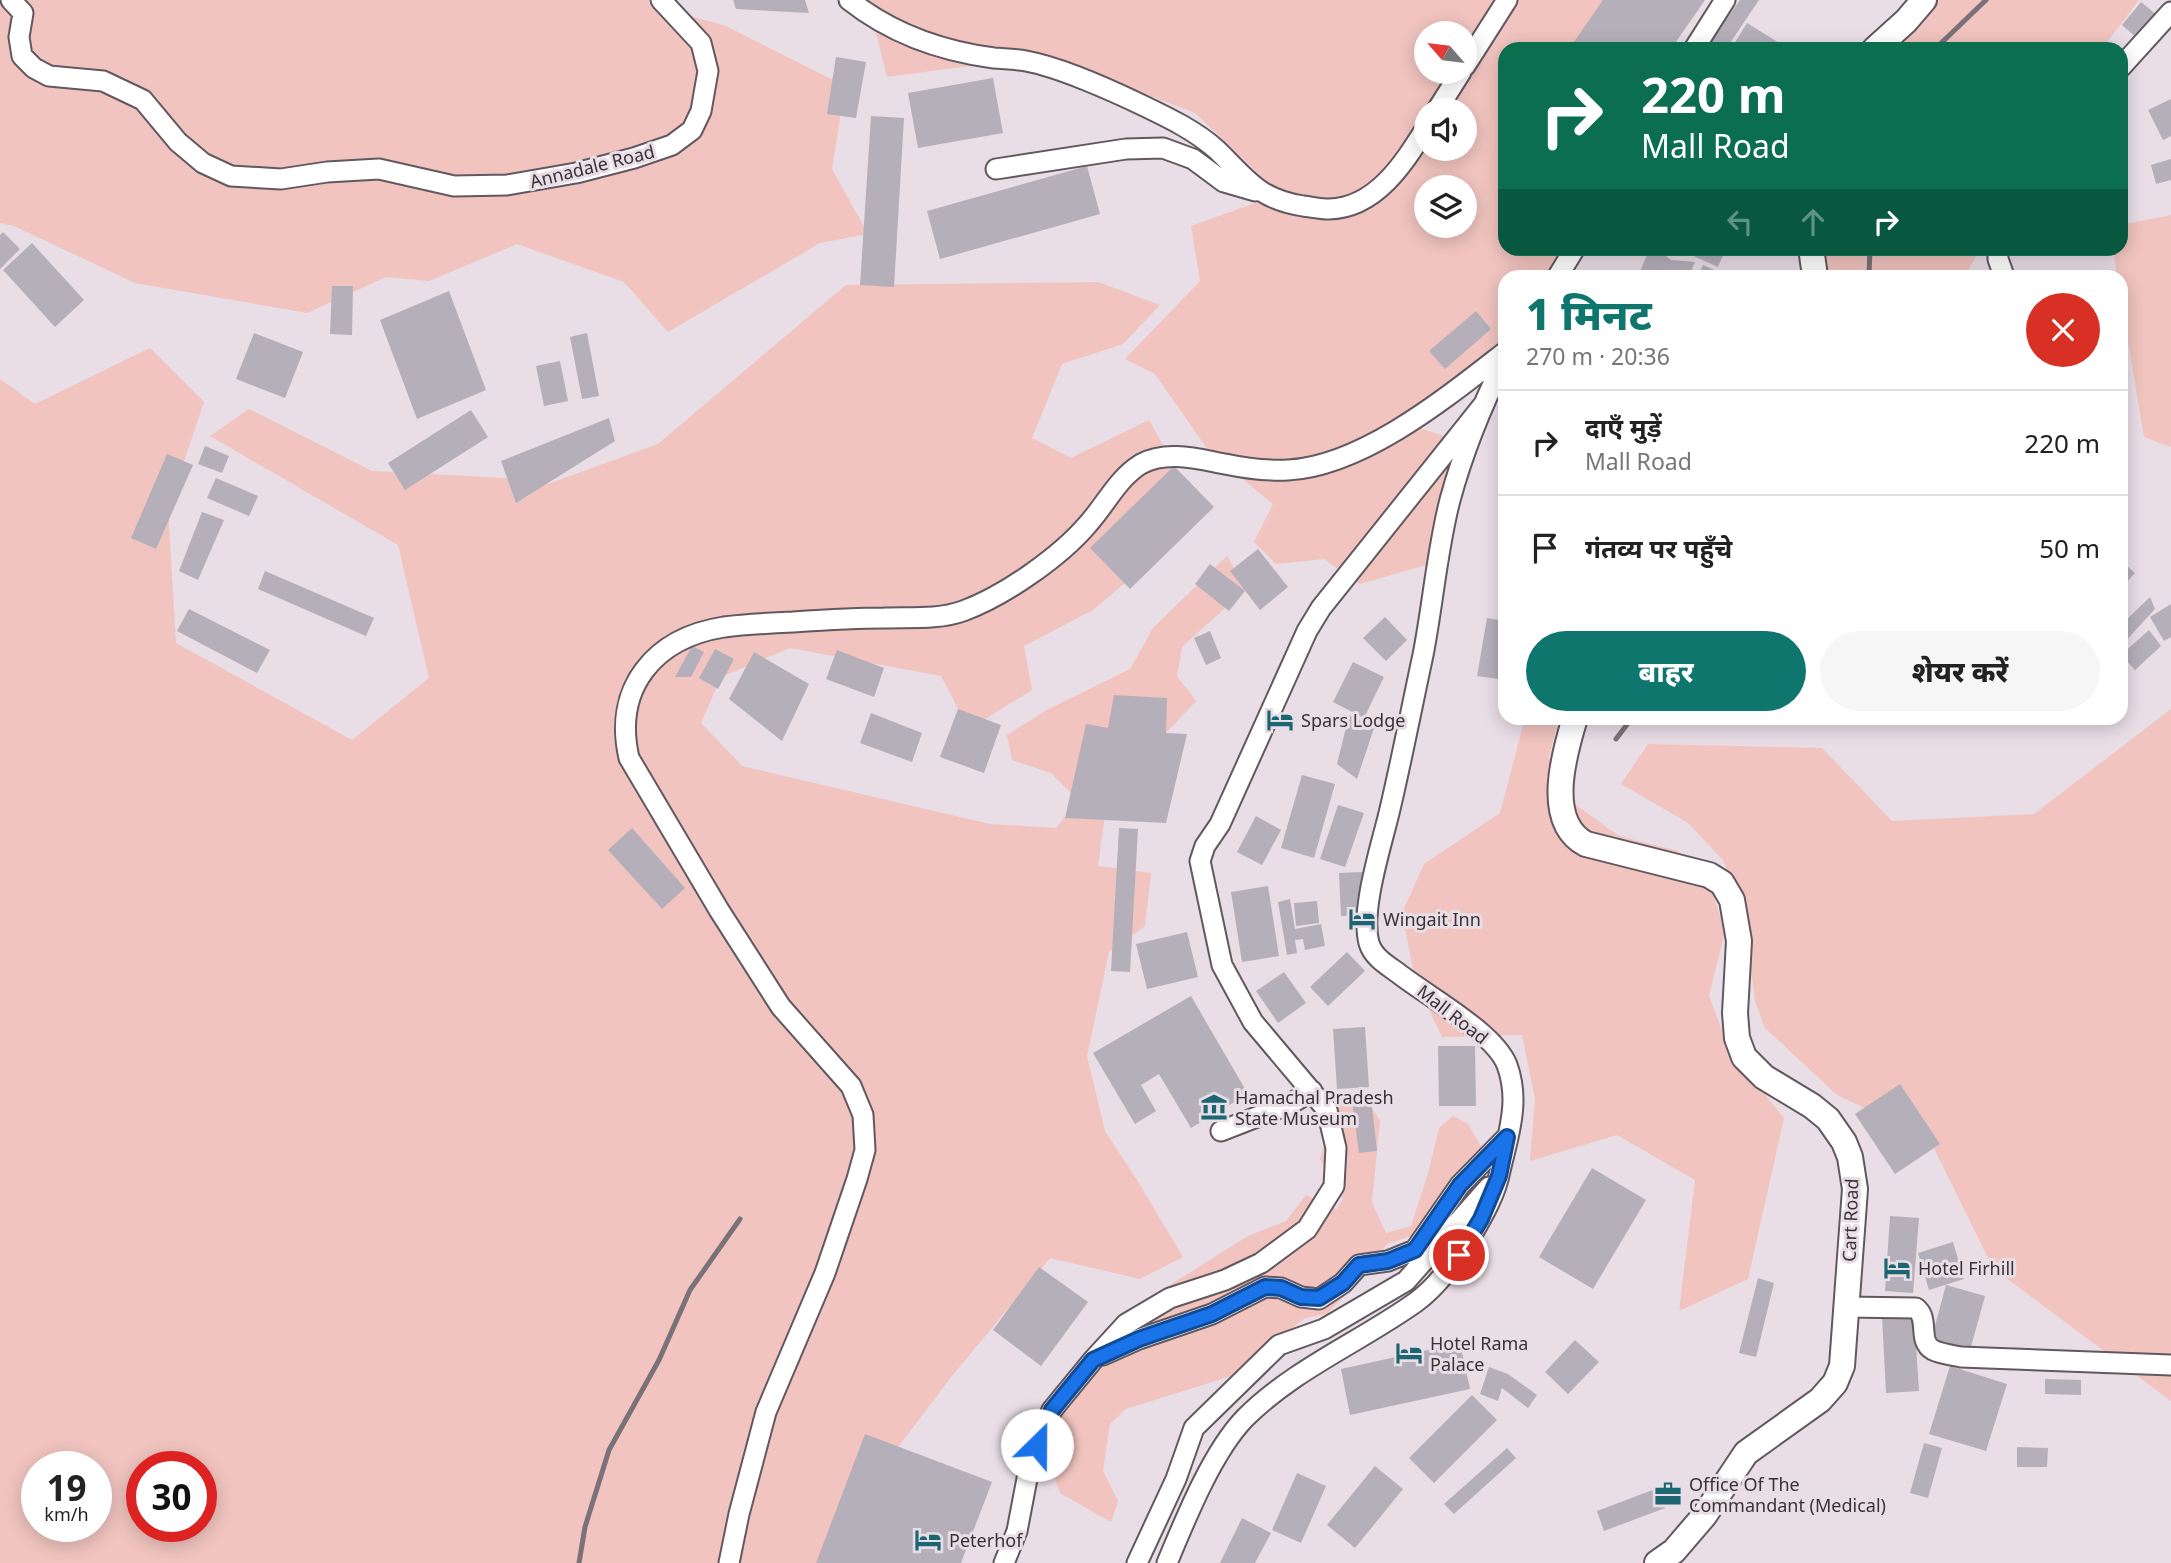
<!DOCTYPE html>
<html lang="hi">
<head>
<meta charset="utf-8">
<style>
  body { margin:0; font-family:"Noto Sans","Noto Sans Devanagari",sans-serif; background:#f6f6f6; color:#222; height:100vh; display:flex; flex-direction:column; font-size:26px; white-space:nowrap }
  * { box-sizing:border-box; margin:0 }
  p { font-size:23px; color:#767676 }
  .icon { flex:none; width:38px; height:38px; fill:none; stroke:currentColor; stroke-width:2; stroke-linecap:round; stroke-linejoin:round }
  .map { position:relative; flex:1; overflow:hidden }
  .panel { position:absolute; left:1498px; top:270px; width:630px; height:455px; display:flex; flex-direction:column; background:#fff; border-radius:21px; box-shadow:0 4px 18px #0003 }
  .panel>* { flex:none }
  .top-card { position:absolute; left:1498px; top:42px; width:630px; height:214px; border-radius:21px; box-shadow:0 4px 18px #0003; background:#0b6e4f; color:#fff; overflow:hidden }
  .needle { width:46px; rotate:298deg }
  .buttons { position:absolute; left:1414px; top:21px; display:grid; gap:14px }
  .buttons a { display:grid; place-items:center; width:63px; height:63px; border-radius:50%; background:#fff; box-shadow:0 4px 18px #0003; font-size:35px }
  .speed { position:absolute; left:21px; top:1451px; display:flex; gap:14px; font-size:35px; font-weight:700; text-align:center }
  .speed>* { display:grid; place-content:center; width:91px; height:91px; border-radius:50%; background:#fff; box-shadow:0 4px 18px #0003; line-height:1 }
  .speed small { font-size:18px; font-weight:400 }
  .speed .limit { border:10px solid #d22; background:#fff; color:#111 }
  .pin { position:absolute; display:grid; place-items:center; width:60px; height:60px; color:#fff; margin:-30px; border:4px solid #fff; border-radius:50%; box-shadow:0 2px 7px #0007 }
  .me { position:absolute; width:77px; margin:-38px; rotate:23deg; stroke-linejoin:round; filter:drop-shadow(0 0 5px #0008) }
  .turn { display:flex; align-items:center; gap:24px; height:147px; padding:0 28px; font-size:32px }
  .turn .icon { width:91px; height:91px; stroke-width:2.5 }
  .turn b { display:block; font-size:49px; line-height:60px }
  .lanes { display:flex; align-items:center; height:66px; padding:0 28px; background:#0003; justify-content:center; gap:35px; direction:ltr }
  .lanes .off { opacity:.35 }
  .round { display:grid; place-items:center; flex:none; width:74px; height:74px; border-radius:37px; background:#f6f6f6 }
  .summary { display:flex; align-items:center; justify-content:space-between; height:119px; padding:0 28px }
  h1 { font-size:42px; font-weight:800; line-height:52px; color:#0f766e }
  .button { display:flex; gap:14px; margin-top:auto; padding:14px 28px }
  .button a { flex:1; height:80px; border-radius:42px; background:#0f766e; color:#fff; font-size:28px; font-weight:800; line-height:80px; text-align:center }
  .button a+a { background:#f6f6f6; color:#222 }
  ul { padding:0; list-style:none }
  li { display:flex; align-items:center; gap:21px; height:105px; padding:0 28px; border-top:2px solid #e0e0e0 }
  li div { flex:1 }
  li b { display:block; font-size:26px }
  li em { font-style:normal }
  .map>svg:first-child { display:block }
</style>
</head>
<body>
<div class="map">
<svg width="2171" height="1563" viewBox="0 0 2171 1563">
  <rect width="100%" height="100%" fill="#e9dde6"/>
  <path fill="#f1c4bf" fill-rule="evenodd" d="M0 0H649L650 5 726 26 845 86 832 169 868 234 820 243 668 332 624 282 517 244 429 281 386 277 307 313 135 283 14 226 0 223Z
    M859 0H1640L1625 49H1505V248L1585 249 1569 276H1505V343L1402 422 1453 439 1461 482 1444 560 1360 584 1324 559 1276 564 1254 542 1273 504 1208 450 1155 374 1125 359 1200 281 1191 226 1280 194 1195 113 1045 56 887 77 869 5ZM1426 33H1465V72H1426ZM1426 110H1465V149H1426ZM1426 187H1465V226H1426Z
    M1936 0H2139L2102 49H1892L1924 21Z
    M2171 215V447L2144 437 2121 299V276H2117L2113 249 2121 248V225Z
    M1820 249H1980L1965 276H1824Z
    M1098 282 1160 305 1123 344 1062 364 1032 438 1071 458 1149 420 1188 490 1152 560 1093 610 1024 646 1032 690 969 729 941 676 790 648 721 677 701 723 742 766 990 824 1056 828 1078 800 1051 773 1012 760 1007 735 1045 711 1130 669 1153 628 1227 556 1246 589 1182 647 1177 676 1196 701 1163 736 1110 780 1098 866 1151 873 1145 926 1109 952 1087 1056 1105 1131 1137 1180 1183 1257 1140 1279 1050 1258 952 1376 876 1476 871 1563H0V379L35 404 150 348 204 402 168 508 176 643 352 740 429 678 398 545 210 436 249 409 372 471 504 478 548 484 658 444 846 285ZM37 1466H96V1526H37ZM142 1466H201V1526H142Z
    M2171 709V1401L1993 1268 1929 1138 1837 1095 1765 1028 1755 1001 1744 915 1723 860 1688 823 1621 784 1648 744 1822 748 1892 821 2034 814Z
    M1525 718H1559L1549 756 1555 790 1619 836 1678 851 1708 879 1725 931 1709 996 1730 1051 1784 1118 1748 1279 1679 1311 1695 1180 1617 1135 1530 1161 1535 1099 1522 1035 1442 1037 1415 979 1402 913 1424 864 1500 813Z
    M1363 1093 1380 1121 1372 1202 1386 1233 1411 1226 1428 1174 1439 1128 1453 1116 1468 1124 1481 1146 1445 1225 1387 1244 1360 1280 1327 1314 1305 1318 1231 1376 1126 1409 1110 1424 1103 1471 1118 1501 1111 1522 1060 1493 1047 1456 1053 1389 1173 1283 1248 1236 1286 1221 1306 1195 1337 1209 1343 1199 1320 1159 1338 1096Z"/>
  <path fill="#b5afba" d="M733 0H805L809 13 736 9Z
    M1603 0H1705L1671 49H1569Z
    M1740 0H1759L1726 49H1705Z
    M2141 2 2158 16 2139 40 2122 25Z
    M1747 23 1781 44 1777 49H1731Z
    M836 57 866 62 856 118 827 114Z
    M993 78 1003 133 918 148 908 93Z
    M2171 99V136L2163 140 2148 110Z
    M871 116 904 118 894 287 860 285Z
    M2171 159V180L2156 184 2151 165Z
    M1087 166 1100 214 940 259 927 211Z
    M3 232 20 249 0 269V235Z
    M32 243 84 300 55 327 3 270Z
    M1650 248H1656L1671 260 1695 262 1689 276H1638Z
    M1676 248H1726L1718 267Z
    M1703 265 1728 276H1698Z
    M332 286H353L352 335 330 334Z
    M449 291 486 390 417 419 380 320Z
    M1476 311 1491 329 1445 369 1429 351Z
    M254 333 303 352 285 398 236 379Z
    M587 333 599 396 582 399 570 337Z
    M560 361 568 401 544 406 536 366Z
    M471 410 488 437 405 490 388 463Z
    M609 418 615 441 516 503 501 461Z
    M205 446 229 456 222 473 198 464Z
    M167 454 193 465 156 549 131 538Z
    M1174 466 1214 507 1130 589 1090 548Z
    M216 478 258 496 249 516 207 498Z
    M202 512 224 520 198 580 179 571Z
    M1258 549 1288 587 1260 610 1230 571Z
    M2121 561 2135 573 2121 588Z
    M1210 564 1245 591 1229 611 1195 584Z
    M265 571 374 618 366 636 258 589Z
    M2150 597 2155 609 2121 646V625Z
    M2171 604V637L2164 641 2150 617Z
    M189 609 270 650 257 673 177 631Z
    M1385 617 1407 640 1386 661 1363 638Z
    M1487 618 1505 621V680L1477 676Z
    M2149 630 2161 646 2135 670 2121 655Z
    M1210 631 1221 658 1206 665 1194 638Z
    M692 646 704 652 691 677H675Z
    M715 649 734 659 718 689 699 678Z
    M837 650 884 668 874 697 826 679Z
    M754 652 809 684 782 741 729 699Z
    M1353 662 1384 677 1364 718 1333 702Z
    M1114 695 1167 698 1166 733 1187 734 1166 823 1065 818 1086 724 1108 728Z
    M958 709 1001 725 984 773 940 757Z
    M871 713 922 733 912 762 860 743Z
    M1349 715 1374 728 1357 779 1337 764Z
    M1302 775 1335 784 1314 858 1281 848Z
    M1338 805 1364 813 1345 867 1320 859Z
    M1256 816 1281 830 1262 865 1237 852Z
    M632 828 685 888 662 909 608 850Z
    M1119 828 1138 829 1130 972 1111 971Z
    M1362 872 1364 915 1341 916 1339 873Z
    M1268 886 1279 956 1242 962 1231 892Z
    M1290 899 1295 929 1321 924 1325 946 1305 950 1303 939 1295 940 1297 953 1287 955 1278 902Z
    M1317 901 1319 923 1296 926 1294 903Z
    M1187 932 1198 977 1147 989 1136 944Z
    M1347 952 1365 971 1328 1006 1310 987Z
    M1284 972 1306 1003 1278 1023 1256 991Z
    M1191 996 1248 1094 1191 1128 1159 1074 1141 1085 1156 1111 1135 1124 1093 1053Z
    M1365 1027 1369 1087 1337 1089 1333 1029Z
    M1438 1046H1475L1476 1106H1439Z
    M1900 1084 1940 1144 1895 1174 1855 1114Z
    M1371 1098 1377 1151 1359 1153 1352 1101Z
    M1592 1168 1646 1200 1593 1289 1539 1257Z
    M1890 1216 1919 1218 1913 1293 1885 1291Z
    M1953 1242 1964 1279 1929 1290 1918 1253Z
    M1039 1267 1088 1302 1041 1366 993 1330Z
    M1758 1278 1774 1283 1756 1357 1739 1353Z
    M1946 1285 1985 1296 1969 1354 1930 1344Z
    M1914 1314 1919 1391 1886 1393 1882 1316Z
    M1575 1340 1599 1362 1568 1394 1545 1372Z
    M1460 1343 1470 1389 1350 1415 1341 1369Z
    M1950 1366 2007 1384 1986 1451 1929 1434Z
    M1489 1367 1508 1374 1537 1395 1528 1408 1502 1388 1498 1401 1480 1394Z
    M2045 1379 2081 1380V1395L2045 1394Z
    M1472 1395 1497 1420 1434 1483 1409 1458Z
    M865 1434 992 1482 961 1563H816Z
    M1924 1443 1942 1448 1928 1498 1910 1493Z
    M2017 1447 2048 1448 2047 1467H2017Z
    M1507 1448 1516 1458 1454 1514 1444 1504Z
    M1375 1466 1403 1489 1355 1548 1327 1525Z
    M1297 1473 1326 1486 1301 1543 1272 1530Z
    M1658 1488 1665 1508 1604 1531 1597 1511Z
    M1242 1518 1271 1533 1255 1563H1220Z"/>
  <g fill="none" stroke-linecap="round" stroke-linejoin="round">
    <g stroke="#62585f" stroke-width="23">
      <path id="minor" d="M11 0 23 13 19 37 22 56 34 68 49 76 103 81 143 100 178 142 203 163 231 176 281 179 327 172 379 169 454 186 507 185 576 173 634 158 672 145 692 130 701 111 708 71 701 43 661 0
        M849 0C892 34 940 51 994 58 1005 59 1016 59 1026 61 1059 67 1113 91 1144 106 1169 118 1196 131 1217 150 1247 179 1258 199 1303 206 1312 207 1321 209 1329 209 1376 208 1404 163 1426 128
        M1694 49 1725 0
        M1465 66 1507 0
        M2121 67 2171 12
        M1437 110 1461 72
        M996 169 1126 149 1163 148 1193 159 1224 182 1255 191
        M1998 248V259L2004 276
        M1558 276 1575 248
        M1221 1131 1290 1104 1312 1091
        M1845 1307 1916 1308C1930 1319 1917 1341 1933 1350 1941 1354 1952 1355 1961 1357L2171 1365
        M1103 1355 1139 1339 1212 1314 1265 1287 1281 1288 1301 1297 1319 1299 1343 1283 1359 1265 1388 1261 1415 1250 1460 1185 1507 1137
        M729 1563 739 1514 766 1412 825 1273 857 1179 865 1150 863 1115 851 1086 781 1007 719 910 629 758C613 688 654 638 724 627 747 624 770 623 793 622 823 620 854 618 884 618 909 617 938 620 963 611 1004 596 1060 557 1088 524 1106 504 1118 478 1141 464 1167 450 1198 459 1225 464 1244 468 1268 471 1288 470 1363 466 1447 397 1505 352
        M1004 1563 1017 1531 1030 1463 1052 1410 1093 1360 1126 1324 1170 1298 1225 1280 1261 1263 1307 1229 1334 1186 1336 1148 1327 1110 1253 1022 1222 965 1200 861 1205 846 1220 824 1307 631 1321 608 1484 404
        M1137 1563 1176 1479 1194 1428 1279 1345 1324 1329 1406 1281 1489 1187
        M1167 1563C1185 1520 1212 1452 1245 1418 1294 1369 1360 1342 1416 1302 1439 1285 1456 1260 1471 1236 1483 1216 1496 1193 1500 1171 1505 1149 1513 1123 1513 1100 1513 1089 1511 1076 1507 1065 1494 1032 1427 996 1398 973 1387 965 1373 957 1369 943 1360 909 1382 844 1390 809 1402 758 1412 706 1423 655 1433 604 1437 550 1450 500 1463 452 1483 403 1505 359"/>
    </g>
    <g stroke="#62585f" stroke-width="28">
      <path id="major" d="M1875 49 1906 21 1924 0
        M1811 248 1815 276
        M1575 718C1564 754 1544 822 1586 844L1709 875 1722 883 1732 900 1739 941 1735 1013 1737 1038 1744 1057 1764 1077 1812 1106 1828 1119 1844 1142 1850 1157 1855 1189 1842 1366 1835 1383 1820 1400 1746 1453 1704 1516 1674 1551 1657 1563"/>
    </g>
    <use href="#minor" stroke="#fff" stroke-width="19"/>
    <use href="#major" stroke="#fff" stroke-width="24"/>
    <path stroke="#7a7278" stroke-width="5" d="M1935 49 1986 0
      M1869 276 1870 248
      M1616 739 1632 718
      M579 1563 585 1527 609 1450 659 1360 690 1290 740 1219"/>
  </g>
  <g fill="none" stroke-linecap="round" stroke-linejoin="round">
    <g stroke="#114b97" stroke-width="18">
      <path id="route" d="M1037 1445 1052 1410 1093 1360 1139 1339 1212 1314 1265 1287 1281 1288 1301 1297 1319 1298 1343 1283 1359 1265 1388 1261 1415 1250 1460 1185 1507 1137 1499 1176 1481 1219 1459 1255"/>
    </g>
    <use href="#route" stroke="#1a73e8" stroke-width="12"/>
  </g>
  <defs>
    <g id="hotel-bare" transform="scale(2.1)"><path d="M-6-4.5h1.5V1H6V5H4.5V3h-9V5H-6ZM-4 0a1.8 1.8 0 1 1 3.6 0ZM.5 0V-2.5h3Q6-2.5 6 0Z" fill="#1b6671" stroke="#e9dde6" stroke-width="2.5" paint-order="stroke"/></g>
    <g id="museum-bare" transform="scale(2.1)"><path d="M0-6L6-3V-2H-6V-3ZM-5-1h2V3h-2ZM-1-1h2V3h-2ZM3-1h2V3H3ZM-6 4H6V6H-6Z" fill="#1b6671" stroke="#e9dde6" stroke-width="2.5" paint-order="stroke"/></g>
    <g id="office-bare" transform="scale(2.1)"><path d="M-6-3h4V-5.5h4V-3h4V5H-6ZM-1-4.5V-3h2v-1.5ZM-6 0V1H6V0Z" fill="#1b6671" stroke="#e9dde6" stroke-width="2.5" paint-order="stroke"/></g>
  </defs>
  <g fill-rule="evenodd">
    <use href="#hotel-bare" x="1280" y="720"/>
    <use href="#hotel-bare" x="1362" y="919"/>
    <use href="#museum-bare" x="1214" y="1107"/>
    <use href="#hotel-bare" x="1897" y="1268"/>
    <use href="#hotel-bare" x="1409" y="1353"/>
    <use href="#office-bare" x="1668" y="1494"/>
    <use href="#hotel-bare" x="928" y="1540"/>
  </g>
  <g text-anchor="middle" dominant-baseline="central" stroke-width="6" stroke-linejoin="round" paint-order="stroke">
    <g font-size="18" fill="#383336" stroke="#e9dde6">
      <text transform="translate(592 166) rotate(-14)">Annadale Road</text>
      <text transform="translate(1453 1014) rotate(38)">Mall Road</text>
      <text transform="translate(1850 1220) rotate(-88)">Cart Road</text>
    </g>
    <g font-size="18" fill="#383336" stroke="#e9dde6" text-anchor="start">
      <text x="1301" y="720">Spars Lodge</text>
      <text x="1383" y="919">Wingait Inn</text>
      <text x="1235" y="1097">Hamachal Pradesh<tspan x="1235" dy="21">State Museum</tspan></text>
      <text x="1918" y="1268">Hotel Firhill</text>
      <text x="1430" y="1343">Hotel Rama<tspan x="1430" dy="21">Palace</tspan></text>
      <text x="1689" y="1484">Office Of The<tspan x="1689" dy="21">Commandant (Medical)</tspan></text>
      <text x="949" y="1540">Peterhof</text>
    </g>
  </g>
</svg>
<div class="buttons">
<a><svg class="needle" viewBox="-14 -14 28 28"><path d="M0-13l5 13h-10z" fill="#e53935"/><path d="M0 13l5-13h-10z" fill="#767676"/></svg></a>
<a><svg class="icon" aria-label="sound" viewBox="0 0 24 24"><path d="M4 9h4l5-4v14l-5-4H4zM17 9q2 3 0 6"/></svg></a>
<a><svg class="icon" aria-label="layers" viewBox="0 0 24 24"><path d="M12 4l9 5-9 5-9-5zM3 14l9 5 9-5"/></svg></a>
</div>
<div class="speed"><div>19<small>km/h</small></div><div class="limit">30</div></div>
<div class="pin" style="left:1459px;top:1255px;background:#d93025"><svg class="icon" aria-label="arrive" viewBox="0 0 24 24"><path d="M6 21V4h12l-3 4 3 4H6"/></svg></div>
<svg class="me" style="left:1037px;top:1445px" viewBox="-20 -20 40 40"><circle r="19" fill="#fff"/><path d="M0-13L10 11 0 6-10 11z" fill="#1a73e8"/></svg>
<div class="top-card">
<div class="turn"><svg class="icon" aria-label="right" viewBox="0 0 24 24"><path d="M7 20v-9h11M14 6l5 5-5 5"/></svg><div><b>220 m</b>Mall Road</div></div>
<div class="lanes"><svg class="icon off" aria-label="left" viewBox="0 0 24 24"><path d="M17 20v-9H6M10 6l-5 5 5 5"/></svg><svg class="icon off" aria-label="ahead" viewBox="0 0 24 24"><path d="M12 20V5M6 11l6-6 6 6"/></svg><svg class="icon" aria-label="right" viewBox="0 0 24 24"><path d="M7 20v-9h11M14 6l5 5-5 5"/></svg></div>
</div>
<section class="panel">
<div class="summary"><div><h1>1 मिनट</h1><p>270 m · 20:36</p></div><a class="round" style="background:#d93025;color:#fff"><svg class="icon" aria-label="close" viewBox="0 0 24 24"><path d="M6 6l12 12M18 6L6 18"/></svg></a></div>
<ul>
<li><svg class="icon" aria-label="right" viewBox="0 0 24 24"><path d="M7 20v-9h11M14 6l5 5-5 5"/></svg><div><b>दाएँ मुड़ें</b><p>Mall Road</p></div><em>220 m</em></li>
<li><svg class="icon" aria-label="arrive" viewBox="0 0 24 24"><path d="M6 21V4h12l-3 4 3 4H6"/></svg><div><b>गंतव्य पर पहुँचे</b></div><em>50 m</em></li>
</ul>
<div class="button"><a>बाहर</a><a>शेयर करें</a></div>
</section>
</div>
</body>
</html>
